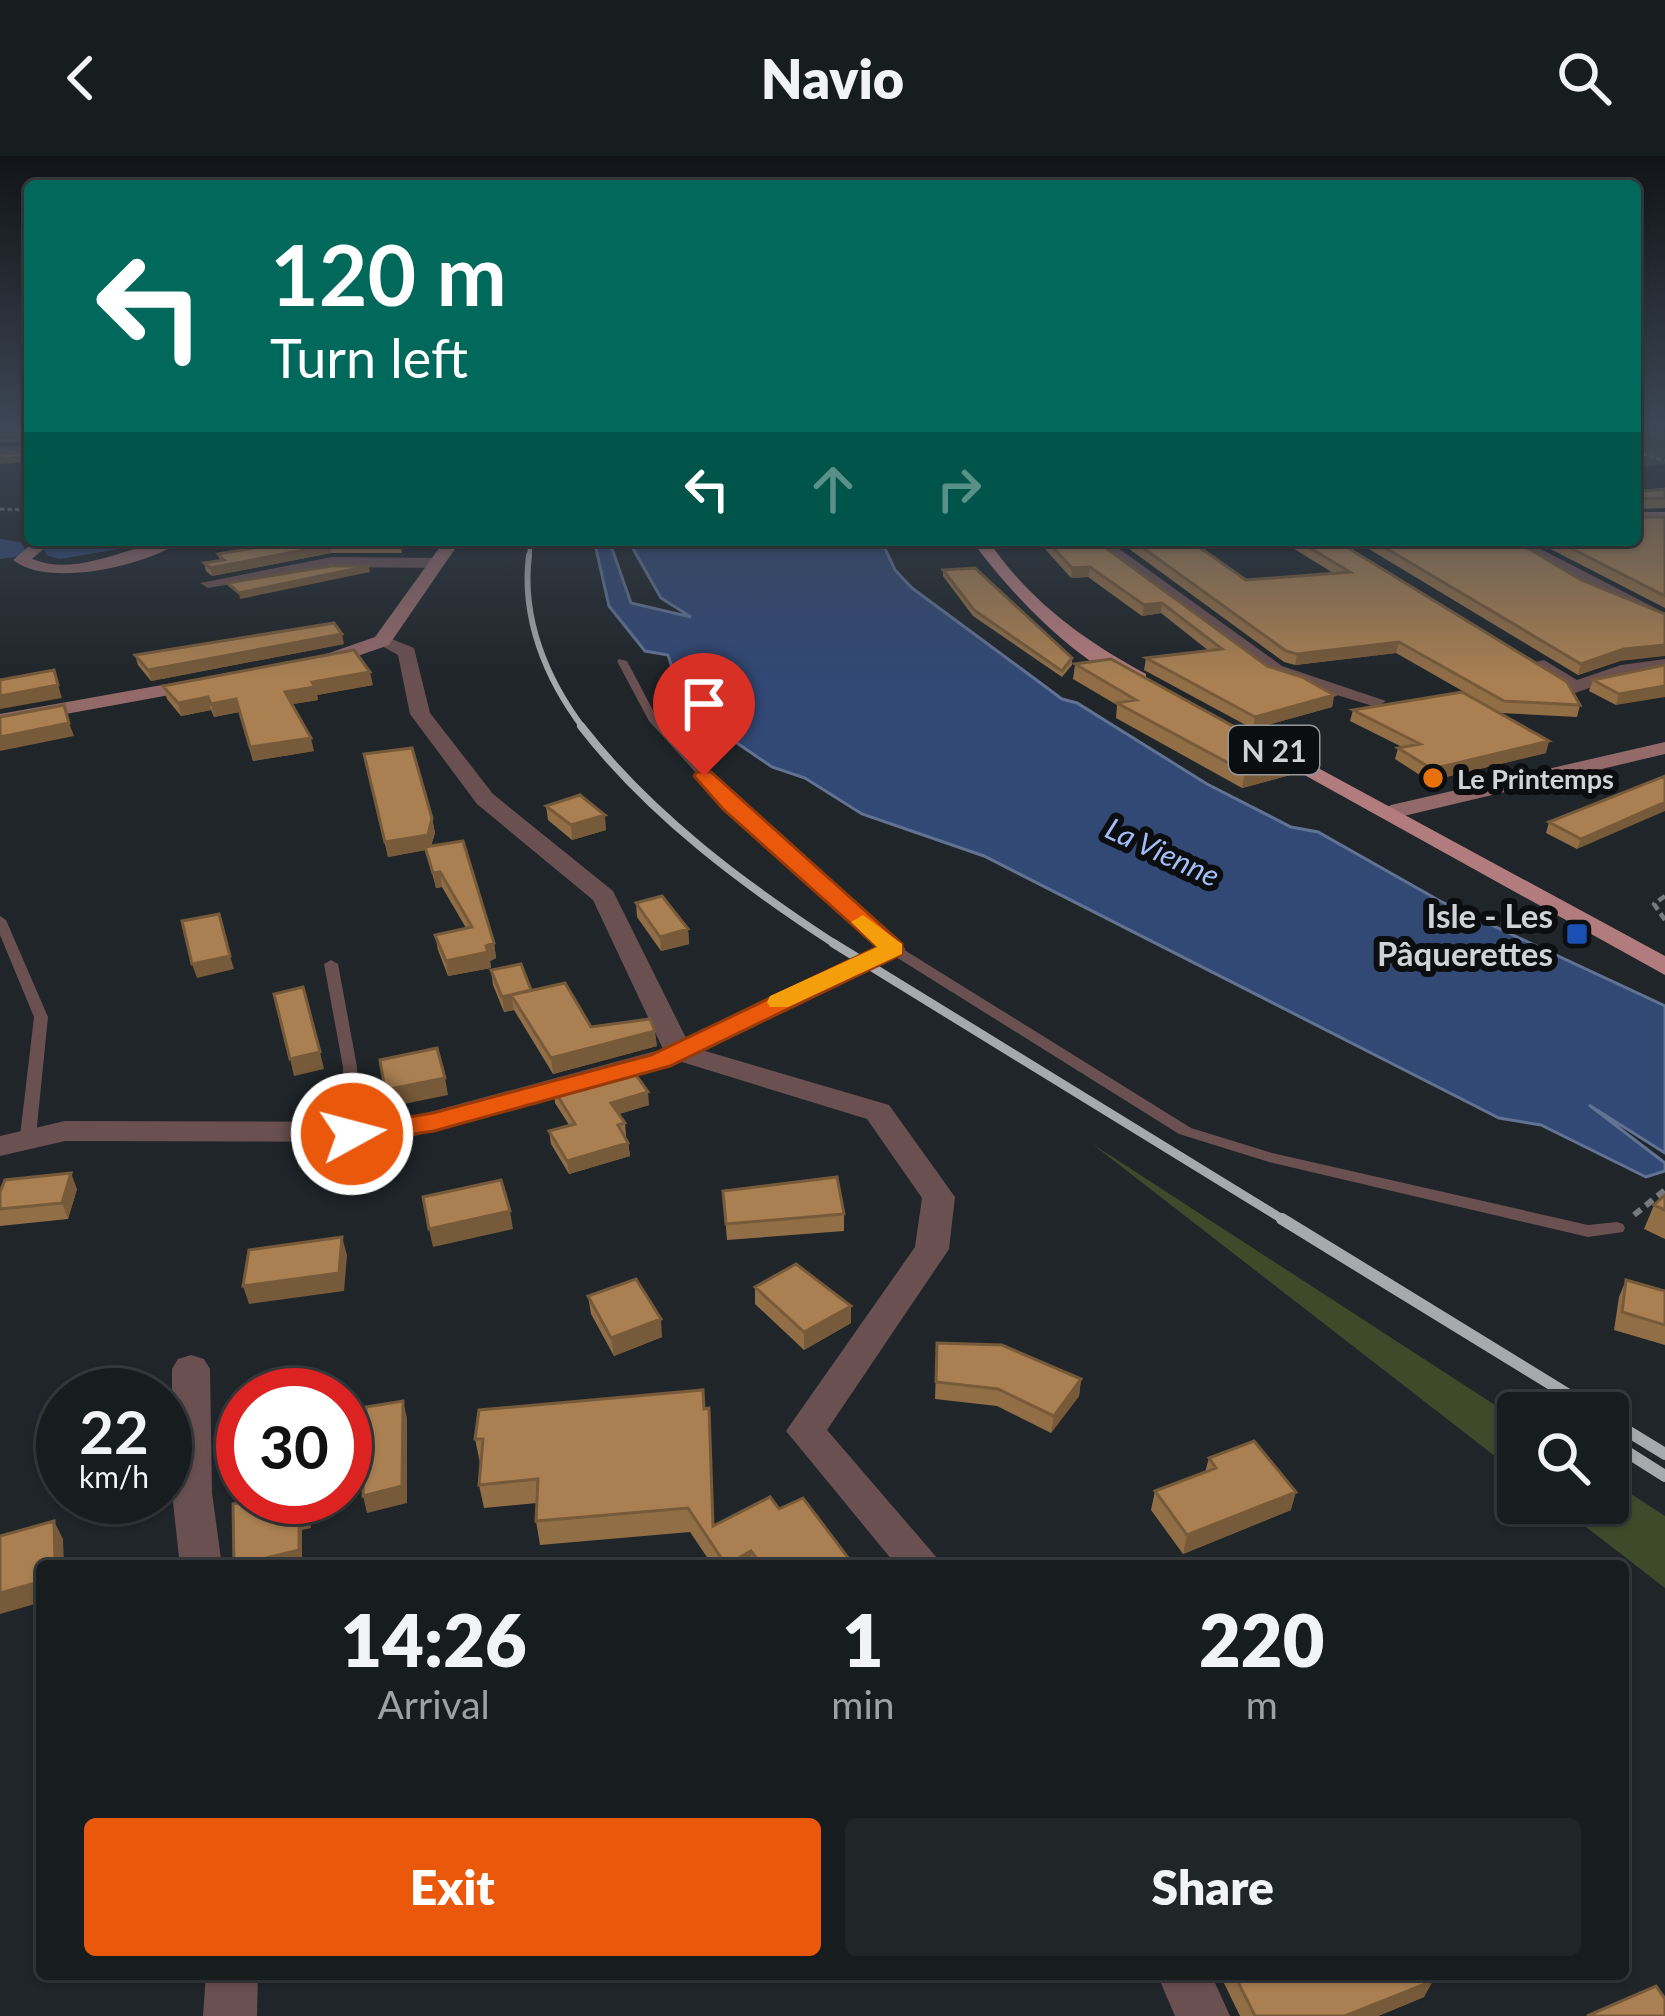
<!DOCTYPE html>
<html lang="en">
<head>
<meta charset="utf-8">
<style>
  body { margin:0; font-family:Lato,sans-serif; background:#202528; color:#f1f3f6; height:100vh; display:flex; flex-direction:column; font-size:45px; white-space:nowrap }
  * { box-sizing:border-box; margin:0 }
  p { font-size:39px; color:#9ea1a4 }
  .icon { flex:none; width:66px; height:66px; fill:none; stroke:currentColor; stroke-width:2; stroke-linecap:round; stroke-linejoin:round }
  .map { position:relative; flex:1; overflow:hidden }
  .side { position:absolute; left:36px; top:1404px; width:1593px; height:420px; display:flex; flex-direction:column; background:#171c1f; border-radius:12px; box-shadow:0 3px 9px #0004,0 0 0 3px #363a3d }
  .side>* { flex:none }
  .guide { position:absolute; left:24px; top:24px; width:1617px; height:366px; border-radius:12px; box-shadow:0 3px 9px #0004,0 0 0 3px #363a3d; background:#00695c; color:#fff; overflow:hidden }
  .fabs { position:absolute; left:1497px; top:1236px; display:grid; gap:24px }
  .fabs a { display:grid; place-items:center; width:132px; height:132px; border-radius:12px; background:#171c1f; box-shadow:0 3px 9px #0004,0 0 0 3px #363a3d; font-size:60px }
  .speed { position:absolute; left:36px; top:1212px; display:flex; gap:24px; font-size:60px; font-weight:700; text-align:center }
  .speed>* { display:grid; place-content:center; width:156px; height:156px; border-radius:50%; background:#171c1f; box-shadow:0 3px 9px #0004,0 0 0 3px #363a3d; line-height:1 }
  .speed small { font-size:30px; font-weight:400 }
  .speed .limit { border:18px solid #d22; background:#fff; color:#111 }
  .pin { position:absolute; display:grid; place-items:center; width:102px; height:102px; color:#fff; margin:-123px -51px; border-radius:50% 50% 50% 0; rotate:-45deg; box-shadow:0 0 12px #0007 }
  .pin .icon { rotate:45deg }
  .me { position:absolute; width:132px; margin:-66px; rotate:83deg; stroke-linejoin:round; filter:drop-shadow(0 0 9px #0008) }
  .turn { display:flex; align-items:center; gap:42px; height:252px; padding:0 48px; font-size:54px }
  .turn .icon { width:156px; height:156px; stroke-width:2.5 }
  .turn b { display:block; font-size:84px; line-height:102px }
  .lanes { display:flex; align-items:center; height:114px; padding:0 48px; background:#0003; justify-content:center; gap:60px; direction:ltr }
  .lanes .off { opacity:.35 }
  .eta { display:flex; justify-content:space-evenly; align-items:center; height:204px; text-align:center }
  .eta b { font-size:72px; font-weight:800; line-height:84px }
  .action { display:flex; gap:24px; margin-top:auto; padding:24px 48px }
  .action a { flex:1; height:138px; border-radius:12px; background:#ea580c; color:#fff; font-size:48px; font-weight:800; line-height:138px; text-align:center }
  .action a+a { background:#202528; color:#f1f3f6 }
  header { display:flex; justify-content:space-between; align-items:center; height:156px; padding:0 48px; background:#171c1f; font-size:54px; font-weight:800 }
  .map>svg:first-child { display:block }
</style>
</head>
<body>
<header><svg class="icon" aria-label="back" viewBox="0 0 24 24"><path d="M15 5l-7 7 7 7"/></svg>Navio<svg class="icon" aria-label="search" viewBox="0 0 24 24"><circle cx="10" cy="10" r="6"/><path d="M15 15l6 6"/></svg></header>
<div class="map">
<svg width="1665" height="1860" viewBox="0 0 1665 1860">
  <rect width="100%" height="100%" fill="#1f2529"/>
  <path fill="#3e4b2b" d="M1635 266H1665V308L1635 312Z
    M1091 987 1518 1264V1318Z
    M1608 1323 1665 1360V1432L1555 1347H1608Z"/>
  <path fill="#324875" stroke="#617292" stroke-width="3" d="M594 384H609L631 447 691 461 661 442 628 384H881L895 414 912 432 1062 543 1077 547 1207 628 1291 671 1318 676 1440 745 1665 850V997L1589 949 1665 1007V1015L1646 1021 1541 969 1499 962 984 700 862 658 805 622 772 611 721 576 678 530 668 499 645 495 609 450Z"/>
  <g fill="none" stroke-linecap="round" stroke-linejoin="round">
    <path fill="#324875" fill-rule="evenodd" d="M0 383 20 386 25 393 20 400 0 403Z
      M136 384 131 391 60 403 48 400 43 393 55 384Z"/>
    <path stroke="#757a7d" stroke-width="3" stroke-dasharray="4.5 3" stroke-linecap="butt" d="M1635 277 1665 276
      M1635 296 1665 305
      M0 353 30 354"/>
    <path stroke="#757a7d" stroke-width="4.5" stroke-dasharray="8 4.5" stroke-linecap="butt" d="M1665 740 1654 748 1665 764"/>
    <path stroke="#757a7d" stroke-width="6" stroke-dasharray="9 6" stroke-linecap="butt" d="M1634 1059 1665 1034"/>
    <path fill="#6b5051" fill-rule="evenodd" d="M916 384H939L989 392 985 394Z
      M619 503 627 505 657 562 734 646 898 790 1191 972 1272 997 1588 1069 1617 1066 1623 1068 1625 1072 1623 1076 1588 1081 1269 1006 1179 978 888 796 726 650 649 565 617 505Z
      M0 760 6 764 48 861 36 980 28 985 20 980 34 861 0 779Z
      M331 804 338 808 357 911 360 978 352 983 344 978 343 911 324 808Z"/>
    <path fill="#6b5051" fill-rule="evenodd" d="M30 289V297L0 299V291Z
      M1107 384 1282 510 1386 545 1376 551 1268 518 1090 385Z
      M1504 384H1523L1665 457V469L1580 431Z
      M332 401 437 402 445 407 437 412 332 411 208 432 200 427Z
      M382 479 414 492 430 557 493 638 613 735 686 882 884 787 893 785 906 793 705 895 889 949 955 1041 949 1093 827 1274 944 1410H897L786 1275 915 1091 922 1042 867 963 682 906 393 986 65 985 0 1000V980L65 965 393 966 663 893 593 744 477 648 410 558 398 499 373 485Z
      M1665 503V515L1624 520 1575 537 1527 508 1544 504 1577 524 1621 509Z
      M191 1199 204 1203 210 1213 212 1337 222 1410H180L172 1337V1213L178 1203Z
      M206 1818H258L257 1860H203Z
      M1157 1818H1211L1230 1860H1175Z"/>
    <path fill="#93696a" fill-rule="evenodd" d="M1635 356H1665V366H1635Z
      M36 384H54L32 403C82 423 134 384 184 384 148 409 49 433 13 404Z
      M445 384H461L389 489 326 511H312V503L375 481Z
      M1077 384H1110L1102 389Z
      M201 522 211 528 208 532 0 570V558Z
      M1665 586V598L1391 663 1380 656 1391 649Z"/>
    <path fill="#b27b7d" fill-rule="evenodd" d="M972 384H988C1028 444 1083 484 1146 518V526C1096 532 998 424 972 384Z
      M1261 581 1665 800V819L1254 591V583Z"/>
    <path stroke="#a6aaad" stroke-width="4.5" d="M529 402 531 384"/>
    <path stroke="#a6aaad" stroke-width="6" d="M529 399C521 462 546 523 584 573"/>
    <path stroke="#a6aaad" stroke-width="8" d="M581 570C650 659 744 729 838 790"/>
    <path stroke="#a6aaad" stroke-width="9" d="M833 787 1287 1066"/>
    <path stroke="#a6aaad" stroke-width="12" d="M1282 1063 1598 1257
      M1608 1263 1665 1298
      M1608 1284 1665 1320"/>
  </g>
  <path fill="#926e47" d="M0 266H30V286H0Z
    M1635 331 1645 335 1665 333V352L1635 353Z
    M1638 361H1665V452L1533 384H1635Z
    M300 384 401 390 402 397H331L212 420 206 415 204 407 220 405 218 398Z
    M1037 384H1095L1267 510 1334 539 1332 551 1253 573 1144 514 1146 502 1209 495 1161 457 1142 460 1088 421 1071 422Z
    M1117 384H1189L1246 424 1333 417 1280 384H1335L1580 549 1577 561 1501 557 1396 497 1295 509 1284 506Z
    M1354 384H1514L1620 505 1578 519Z
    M943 414 1072 502V509L1062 521 973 460 943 420Z
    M344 488 151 525 138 509 135 499Z
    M1075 508 1293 603 1290 619 1242 632 1116 562 1117 549 1073 523Z
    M1665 509 1616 549 1589 535 1593 524Z
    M373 529 317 539 318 544 292 548 314 595 253 605 239 556 214 561 211 554 181 560 167 543 163 530Z
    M1353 554 1546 597 1429 625 1395 603 1398 592 1402 591 1350 565Z
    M364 598 432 662 435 677 431 690 494 787 496 802 490 805 491 812 448 820 438 794 435 779 466 772 442 731 436 732 426 694 388 701Z
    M1665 620 1577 693 1546 677 1549 666Z
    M546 650 606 674 572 684 548 664Z
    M636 747 688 773 689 788 661 795 637 761Z
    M491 814 531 835 591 871 657 890 553 918 514 854 504 856 493 829Z
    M554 934 649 949 619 958 625 967 626 980 625 981 628 987 630 1000 569 1018 551 988 549 975 569 969 555 947Z
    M77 1033 68 1063 0 1070V1036Z
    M723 1035 844 1058V1075L727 1084Z
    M1665 1039V1083L1644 1073 1654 1049Z
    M1626 1124 1665 1135V1189L1614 1174 1619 1141Z
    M755 1131 851 1167 804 1194 755 1148Z
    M588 1140 662 1181 614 1200 591 1158Z
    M937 1187 1081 1223 1079 1240 1051 1277 997 1250 935 1243Z
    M703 1234 714 1370 779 1353 849 1403V1410H713L690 1376 540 1389 536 1365 537 1347 484 1352 479 1329 480 1307 475 1283Z
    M1209 1302 1291 1354 1183 1398 1151 1354 1155 1335 1205 1316Z
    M1224 1818H1429L1424 1841 1378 1860H1240L1222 1823Z"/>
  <path fill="#775a39" d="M30 301V306L0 308V303Z
    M330 389 331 397 212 420 210 412Z
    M369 410 370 416 240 443 239 437Z
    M1090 411 1088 421 1071 422 1072 412Z
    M1162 447 1161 457 1142 460 1144 449Z
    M342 478 344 488 151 525 148 514Z
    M1399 486 1396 497 1295 509 1297 498Z
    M1665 489V500L1620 505 1578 519 1581 508 1624 493Z
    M370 516 373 529 317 539 318 544 288 549 285 536 312 526Z
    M58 529 62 542 0 553V540Z
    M1665 530V541L1616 549 1619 538Z
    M1334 539 1332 551 1253 573 1255 561Z
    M208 541 211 554 181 560 178 547Z
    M236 543 239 556 214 561 211 548Z
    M69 567 74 580 0 595V581Z
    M311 582 314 595 253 605 250 591Z
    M1549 585 1546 597 1429 625 1432 613Z
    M1293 603 1290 619 1242 632 1245 616Z
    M1665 646V655L1577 693 1581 683Z
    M605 659 606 674 572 684 571 669Z
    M432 662 435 677 430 693 388 701 385 686Z
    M440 716 442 731 436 732 433 717Z
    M688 773 689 788 661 795 660 781Z
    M494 787 496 802 490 805 491 812 448 820 446 805Z
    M230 800 234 813 197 822 192 808Z
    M531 834 511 839 514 854 504 856 502 841Z
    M655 875 657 890 553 918 551 902Z
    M320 896 324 913 294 920 290 903Z
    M445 922 448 939 389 951 385 934Z
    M648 936 649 949 612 960 611 947Z
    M628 987 630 1000 569 1018 567 1005Z
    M71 1017 77 1033 68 1063 62 1047Z
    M510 1055 513 1073 433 1091 429 1073Z
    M342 1081 347 1099 344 1135 249 1148 243 1130Z
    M851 1150V1167L804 1194V1176Z
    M661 1163 662 1181 614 1200 611 1182Z
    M1081 1223 1079 1240 1051 1277 1054 1260Z
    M403 1245 407 1262V1347L367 1357 363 1340Z
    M1296 1336 1291 1354 1183 1398 1187 1379Z
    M305 1341H307L311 1372 302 1374V1403L274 1410H236Z
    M54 1365 63 1383 64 1410H55Z
    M751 1395 752 1410H726V1409Z
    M42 1425V1446L0 1458V1437Z
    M1433 1825 1424 1841 1378 1860H1345Z"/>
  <path fill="#aa8052" stroke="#775a39" stroke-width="3" d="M0 266H30V281H0Z
    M30 290V301L0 303V298L29 296Z
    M1635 331 1645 335 1665 333V342L1635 343Z
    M1635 358 1638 361H1665V440L1555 384H1635Z
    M300 384H392L401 390 330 389 210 412 204 407 224 404 218 398Z
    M1046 384H1095L1267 510 1302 521 1334 539 1255 561 1146 502 1222 493 1162 447 1144 449 1090 411 1072 412Z
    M1132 384H1189L1246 424 1350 416 1297 384H1335L1567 526 1580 549 1504 545 1399 486 1297 498 1286 495Z
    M1372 384H1514L1581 424 1665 458V489L1624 493 1581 508Z
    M331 410H369L239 437 227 427Z
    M975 412 1072 502 1062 515 974 454 943 414Z
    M334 467 342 478 148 514 135 499Z
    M354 494 370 516 312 526 315 531 285 536 311 582 250 591 236 543 211 548 208 541 178 547 163 530Z
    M1111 503 1293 603 1245 616 1117 547 1136 544 1075 508Z
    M1665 509V530L1619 538 1593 524Z
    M54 514 58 529 0 540V524Z
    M1462 536 1549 585 1432 613 1398 592 1420 588 1353 554Z
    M64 549 69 567 0 581V561Z
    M412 592 432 662 428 679 385 686 364 598Z
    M1665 620V646L1581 683 1549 666Z
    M580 639 605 659 571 669 546 650Z
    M463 685 494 787 486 790 488 796 446 805 435 779 472 771 440 716 433 717 425 691Z
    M662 740 688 773 660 781 636 747Z
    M219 758 230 800 192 808 182 765Z
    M521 808 531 834 502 841 491 814Z
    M565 827 591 871 650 863 655 875 551 902 511 839Z
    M303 831 320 896 290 903 274 838Z
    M437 892 445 922 385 934 380 904Z
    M631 912 648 936 611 947 625 967 618 969 628 987 567 1005 549 975 575 968 554 934Z
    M71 1017 62 1047 0 1053V1036L5 1024Z
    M837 1021 844 1058 726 1068 723 1035Z
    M501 1024 510 1055 429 1073 423 1041Z
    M1665 1039V1054L1654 1049Z
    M342 1081 339 1117 243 1130 249 1094Z
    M796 1108 851 1150 804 1176 755 1131Z
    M636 1123 661 1163 611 1182 588 1140Z
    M1626 1124 1665 1135V1169L1622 1156Z
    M937 1187 1002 1189 1081 1223 1054 1260 998 1233 936 1226Z
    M703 1234 704 1253 709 1252 713 1370 770 1341 779 1353 803 1342 849 1403 836 1410H762L751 1395 726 1409 688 1352 536 1365 538 1323 479 1329 483 1283H475L479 1254Z
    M403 1245 402 1330 363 1340 366 1251Z
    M1254 1285 1296 1336 1187 1379 1155 1335 1216 1312 1209 1302Z
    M264 1341H305L308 1363 299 1365V1394L234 1410 233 1348Z
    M54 1365 55 1410H42V1425L0 1437V1380Z
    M1234 1818H1429L1433 1825 1345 1860H1255Z
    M1656 1830 1665 1843V1860H1587Z"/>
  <linearGradient id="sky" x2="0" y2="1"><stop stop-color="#111417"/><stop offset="0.51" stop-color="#3c4654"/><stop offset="1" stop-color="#3c4654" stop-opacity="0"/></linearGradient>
  <rect width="1665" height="526" fill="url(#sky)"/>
  <path fill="#ea580c" stroke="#983908" stroke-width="3" d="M697 616H711L902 788V798L670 910 434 975 352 987 342 985 338 978 342 972 433 957 651 899 877 791 723 653 694 620Z"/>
  <path fill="#f59e0b" d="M863 759 902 788V798L788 851H770L767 846 770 840 877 791 851 766Z"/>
  <circle fill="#e8710a" stroke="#0b0d0f" stroke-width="4.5" cx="1433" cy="622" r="12"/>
  <rect fill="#1a4fb4" stroke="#0b0d0f" stroke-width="4.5" x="1565" y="766" width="24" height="24" rx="6"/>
  <g text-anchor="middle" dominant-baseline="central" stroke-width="12" stroke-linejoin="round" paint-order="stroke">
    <g font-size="27" font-weight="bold" fill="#d0d3d6" stroke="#0b0d0f" text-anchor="start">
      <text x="1457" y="622">Le Printemps</text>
    </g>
    <rect fill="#0b0d0f" stroke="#95989a" stroke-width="3" x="1229" y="570" width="90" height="48" rx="9"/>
    <g font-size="30" font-weight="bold" fill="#d0d3d6">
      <text x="1274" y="594">N 21</text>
    </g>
    <g font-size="30" font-style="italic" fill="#a2bef9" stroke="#0b0d0f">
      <text transform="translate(1163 695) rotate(25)">La Vienne</text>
    </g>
    <g font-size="33" font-weight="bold" fill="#d0d3d6" stroke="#0b0d0f" text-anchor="end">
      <text x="1553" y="759">Isle - Les<tspan x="1553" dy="38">Pâquerettes</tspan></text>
    </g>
  </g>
</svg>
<div class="fabs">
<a><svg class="icon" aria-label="search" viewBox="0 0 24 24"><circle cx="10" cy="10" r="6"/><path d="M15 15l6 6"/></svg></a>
</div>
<div class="speed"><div>22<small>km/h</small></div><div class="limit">30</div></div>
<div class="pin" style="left:704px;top:620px;background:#d93025"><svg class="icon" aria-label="arrive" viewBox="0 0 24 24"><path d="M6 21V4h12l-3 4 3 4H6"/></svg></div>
<svg class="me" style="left:352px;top:978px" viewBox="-20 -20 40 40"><circle r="17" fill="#ea580c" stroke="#fff" stroke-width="3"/><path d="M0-11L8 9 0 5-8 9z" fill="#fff"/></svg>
<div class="guide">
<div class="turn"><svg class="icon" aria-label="left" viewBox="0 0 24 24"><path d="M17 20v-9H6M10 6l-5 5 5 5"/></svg><div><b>120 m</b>Turn left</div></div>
<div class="lanes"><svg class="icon" aria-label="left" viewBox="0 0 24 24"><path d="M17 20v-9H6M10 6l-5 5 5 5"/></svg><svg class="icon off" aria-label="ahead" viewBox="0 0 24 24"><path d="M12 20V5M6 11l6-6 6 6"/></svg><svg class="icon off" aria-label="right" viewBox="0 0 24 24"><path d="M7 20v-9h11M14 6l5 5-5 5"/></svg></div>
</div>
<section class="side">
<div class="eta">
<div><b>14:26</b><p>Arrival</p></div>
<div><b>1</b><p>min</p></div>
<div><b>220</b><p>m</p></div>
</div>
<div class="action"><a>Exit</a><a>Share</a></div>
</section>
</div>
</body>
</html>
